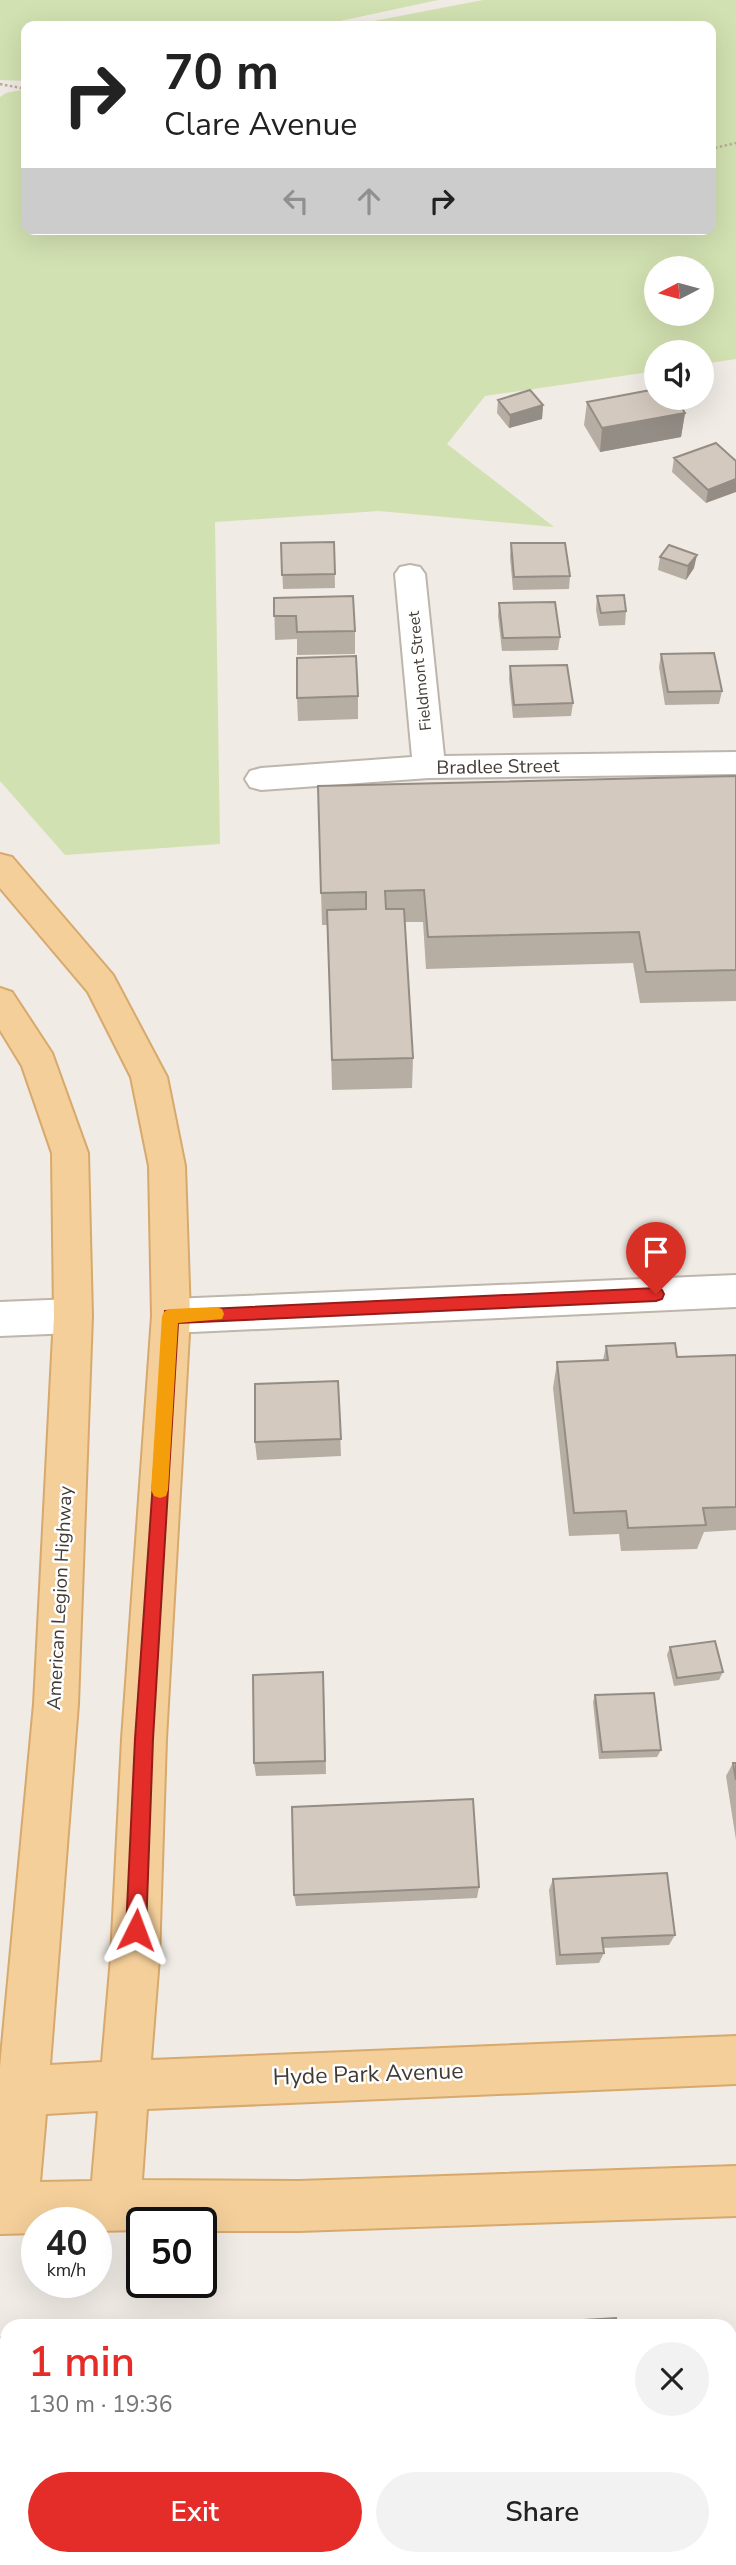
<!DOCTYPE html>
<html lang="en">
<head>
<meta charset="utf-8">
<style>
  body { margin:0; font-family:"Nunito Sans",sans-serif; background:#f2f2f2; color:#222; height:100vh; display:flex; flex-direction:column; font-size:26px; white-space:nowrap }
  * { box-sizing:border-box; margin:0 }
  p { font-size:23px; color:#767676 }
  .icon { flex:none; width:38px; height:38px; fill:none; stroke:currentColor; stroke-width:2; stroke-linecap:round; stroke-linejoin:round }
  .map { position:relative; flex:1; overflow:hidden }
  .drawer { position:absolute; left:0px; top:2319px; width:737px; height:247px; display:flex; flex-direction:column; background:#fff; border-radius:21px 21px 0 0; box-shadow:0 7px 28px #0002 }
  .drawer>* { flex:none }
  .guide { position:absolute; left:21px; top:21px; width:695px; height:214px; border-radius:14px; box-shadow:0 7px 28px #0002; background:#fff; color:#222; overflow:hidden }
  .needle { width:46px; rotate:264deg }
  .controls { position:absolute; left:644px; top:256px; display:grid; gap:14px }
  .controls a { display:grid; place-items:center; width:70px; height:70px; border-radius:50%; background:#fff; box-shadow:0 7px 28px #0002; font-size:35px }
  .speed { position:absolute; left:21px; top:2207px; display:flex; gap:14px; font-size:35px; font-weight:700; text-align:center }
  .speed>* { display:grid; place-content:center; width:91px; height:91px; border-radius:50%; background:#fff; box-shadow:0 7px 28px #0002; line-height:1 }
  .speed small { font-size:18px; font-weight:400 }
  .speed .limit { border:4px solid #111; border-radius:10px; background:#fff; color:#111 }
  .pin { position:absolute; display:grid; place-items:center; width:60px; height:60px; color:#fff; margin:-72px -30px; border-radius:50% 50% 50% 0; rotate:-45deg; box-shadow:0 0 7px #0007 }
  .pin .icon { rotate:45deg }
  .me { position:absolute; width:77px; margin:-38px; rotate:3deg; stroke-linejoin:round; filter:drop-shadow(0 0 5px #0008) }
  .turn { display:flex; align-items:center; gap:24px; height:147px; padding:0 28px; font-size:32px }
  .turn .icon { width:91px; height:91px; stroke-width:2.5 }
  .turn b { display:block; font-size:49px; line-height:60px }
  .lanes { display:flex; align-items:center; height:66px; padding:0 28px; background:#0003; justify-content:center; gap:35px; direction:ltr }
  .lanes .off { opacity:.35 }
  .round { display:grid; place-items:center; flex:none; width:74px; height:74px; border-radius:37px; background:#f2f2f2 }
  .head { display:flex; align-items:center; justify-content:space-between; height:119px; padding:0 28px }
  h1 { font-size:42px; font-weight:600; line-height:52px; color:#e42c28 }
  .button { display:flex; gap:14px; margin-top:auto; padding:14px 28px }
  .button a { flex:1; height:80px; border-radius:42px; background:#e42c28; color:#fff; font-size:28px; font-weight:600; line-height:80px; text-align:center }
  .button a+a { background:#f2f2f2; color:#222 }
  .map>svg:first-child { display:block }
</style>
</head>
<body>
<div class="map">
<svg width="736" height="2565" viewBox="0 0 736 2565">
  <rect width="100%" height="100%" fill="#f0ebe5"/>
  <path fill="#d2e1b1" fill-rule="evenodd" d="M0 0H438L317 26H26V81L0 80Z
    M483 0H736V359L702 364V352H656V371L485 396 447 444 554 527 379 511 215 522 220 844 65 855 0 781V97L6 93 26 89V229H710V26H348ZM656 268H702V313H656Z"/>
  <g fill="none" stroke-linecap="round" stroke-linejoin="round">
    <g stroke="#beb5ab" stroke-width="4">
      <path id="minor" d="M410 565 420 567 425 574 444 756 736 752V774L429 778 261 790 250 787 245 779 250 771 261 768 412 757 395 574 400 567Z
        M736 1275V1307L171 1333 157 1328 152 1316 157 1304 171 1299Z
        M73 1299 87 1304 92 1316 87 1328 73 1333 0 1336V1302Z"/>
    </g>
    <g stroke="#d7a96c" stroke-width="4">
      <path id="major" d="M0 854 12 857 113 975 167 1077 185 1166 190 1316 166 1739 159 1958 151 2060 736 2036V2084L147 2109 142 2180 299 2181 736 2166V2216L299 2231H201V2222H142V2230L96 2231V2222H37V2233L0 2234V2067L34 1704 54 1316 52 1153 22 1066 0 1030V988L12 992 52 1053 88 1153 92 1316 78 1704 50 2065 102 2062 111 1958 122 1739 152 1316 149 1166 131 1077 88 992 0 888ZM98 2111 92 2181 40 2182 46 2114Z"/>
    </g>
    <path stroke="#bbac9b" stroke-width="2.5" stroke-dasharray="2.5 2.5" stroke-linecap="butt" d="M0 84 26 89
      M710 149 736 143"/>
    <use href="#minor" fill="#fff" fill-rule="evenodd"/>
    <use href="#major" fill="#f4cf9a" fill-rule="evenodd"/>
  </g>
  <path fill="#b6ada3" d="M498 400 543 405 542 419 509 428 497 413Z
    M587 402 685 413 681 437 600 452 584 425Z
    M674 458 736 461 706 503 672 472Z
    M334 542 335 588 283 589 281 543Z
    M511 543 570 576 569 589 513 590 510 557Z
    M660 557 694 568 686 580 658 570Z
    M597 596 626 611 625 625 599 626 596 610Z
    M274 598 355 631V654L297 655V639L275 640Z
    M499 603 560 637 558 650 502 651 498 616Z
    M661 654 722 691 719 704 665 705 659 667Z
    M510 666 573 703 571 716 513 718 509 679Z
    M358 696V719L298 721 297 698Z
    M736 776V1001L640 1003 633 963 426 969 423 922H405L413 1058 412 1088 332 1090 328 925H322L318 786Z
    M606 1346 677 1357 736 1355V1530L704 1532 697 1549 621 1551 619 1534 569 1536 553 1388 557 1362 603 1360Z
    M338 1381 341 1456 257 1460 255 1442Z
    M670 1647 723 1672 719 1680 674 1686 667 1655Z
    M324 1686 326 1774 256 1776 254 1763Z
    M595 1695 661 1750 657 1757 599 1759 593 1702Z
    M733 1763H736V1840L726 1776Z
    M553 1879 675 1935 669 1945 603 1948 604 1953 599 1963 556 1965 549 1890Z
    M479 1887 477 1898 296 1906 294 1895Z
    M707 2558H730L736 2565H708Z"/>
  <path fill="#948d85" d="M543 405 542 419 509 428 510 415Z
    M685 413 681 437 600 452 602 428Z
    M736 479V492L706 503 708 490Z
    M697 555 694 568 686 580 688 566Z
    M49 2558H56V2565H48Z"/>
  <path fill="#d4c9be" stroke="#948d85" stroke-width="2" d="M656 389V397H675L685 413 602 428 587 402Z
    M530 390 543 405 510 415 498 400Z
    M716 443 736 461V479L708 490 674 458Z
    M334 542 335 574 282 575 281 543Z
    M511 543H565L570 576 514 577Z
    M669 545 697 555 688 566 660 557Z
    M624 595 626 611 601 613 597 596Z
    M353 596 355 631 297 632 296 616H274V598Z
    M555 602 560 637 503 638 499 603Z
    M714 653 722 691 668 692 661 654Z
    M356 656 358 696 297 698V658Z
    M567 665 573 703 514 705 510 666Z
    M736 776V970L646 972 639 932 428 937 424 890 385 891 386 909H404L413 1058 332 1060 327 910 366 909V892L321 893 318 786Z
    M675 1343 677 1357 736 1355V1507L703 1508 706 1525 628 1528 626 1511 574 1513 557 1362 608 1360 606 1346Z
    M338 1381 341 1439 255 1442V1384Z
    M715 1641 723 1672 677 1678 670 1647Z
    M323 1672 325 1761 254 1763 253 1675Z
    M654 1693 661 1750 602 1752 595 1695Z
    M733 1763H736V1780Z
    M473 1799 479 1887 294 1895 292 1807Z
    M667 1873 675 1935 602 1938 604 1953 560 1955 553 1879Z
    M616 2318 617 2326H533V2323Z
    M736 2335V2565H718L717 2558H730V2336Z
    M0 2337H7V2558H49L48 2565H0Z
    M371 2558H475V2565H371Z"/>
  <path fill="#e42c28" stroke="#941d1a" stroke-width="2" d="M656 1288 662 1290 664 1294 662 1299 656 1301 178 1323 153 1739 146 1930 143 1937 136 1940 129 1937 126 1930 135 1739 165 1311Z"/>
  <path fill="#f59e0b" d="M216 1307 222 1309 224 1314 222 1319 178 1323 168 1490 166 1496 160 1498 154 1496 151 1490 162 1316 165 1311 170 1309Z"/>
  <g text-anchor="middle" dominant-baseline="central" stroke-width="5" stroke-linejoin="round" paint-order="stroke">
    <g font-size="16" fill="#423b35" stroke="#fff">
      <text transform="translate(420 671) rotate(-96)">Fieldmont Street</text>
    </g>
    <g font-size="19" fill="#423b35" stroke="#fff">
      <text transform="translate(498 767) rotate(-1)">Bradlee Street</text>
      <text transform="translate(60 1598) rotate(-87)">American Legion Highway</text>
    </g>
    <g font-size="23" fill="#423b35" stroke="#fff">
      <text transform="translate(368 2074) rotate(-2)">Hyde Park Avenue</text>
    </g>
  </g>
</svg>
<div class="controls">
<a><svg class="needle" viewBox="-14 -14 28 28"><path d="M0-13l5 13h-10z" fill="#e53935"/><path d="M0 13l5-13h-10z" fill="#767676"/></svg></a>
<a><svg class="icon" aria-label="sound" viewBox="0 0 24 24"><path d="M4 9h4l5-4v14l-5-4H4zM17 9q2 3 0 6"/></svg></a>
</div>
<div class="speed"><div>40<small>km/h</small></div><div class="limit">50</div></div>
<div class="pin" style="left:656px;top:1294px;background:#d93025"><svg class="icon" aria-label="arrive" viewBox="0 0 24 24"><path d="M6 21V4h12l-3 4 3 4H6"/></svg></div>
<svg class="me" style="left:136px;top:1930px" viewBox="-20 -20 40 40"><path d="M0-17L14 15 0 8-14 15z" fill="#e42c28" stroke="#fff" stroke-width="4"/></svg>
<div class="guide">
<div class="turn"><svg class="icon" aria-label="right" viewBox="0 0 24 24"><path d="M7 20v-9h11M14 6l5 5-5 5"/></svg><div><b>70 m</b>Clare Avenue</div></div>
<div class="lanes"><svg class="icon off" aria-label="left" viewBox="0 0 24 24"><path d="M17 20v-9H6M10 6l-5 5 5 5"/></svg><svg class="icon off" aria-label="ahead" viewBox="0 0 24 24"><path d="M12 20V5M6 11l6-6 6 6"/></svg><svg class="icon" aria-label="right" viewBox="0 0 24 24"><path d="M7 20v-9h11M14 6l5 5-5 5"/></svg></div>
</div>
<section class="drawer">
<div class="head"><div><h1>1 min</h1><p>130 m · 19:36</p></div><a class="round"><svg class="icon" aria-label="close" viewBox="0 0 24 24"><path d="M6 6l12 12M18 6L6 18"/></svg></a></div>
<div class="button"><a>Exit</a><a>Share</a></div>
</section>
</div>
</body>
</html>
